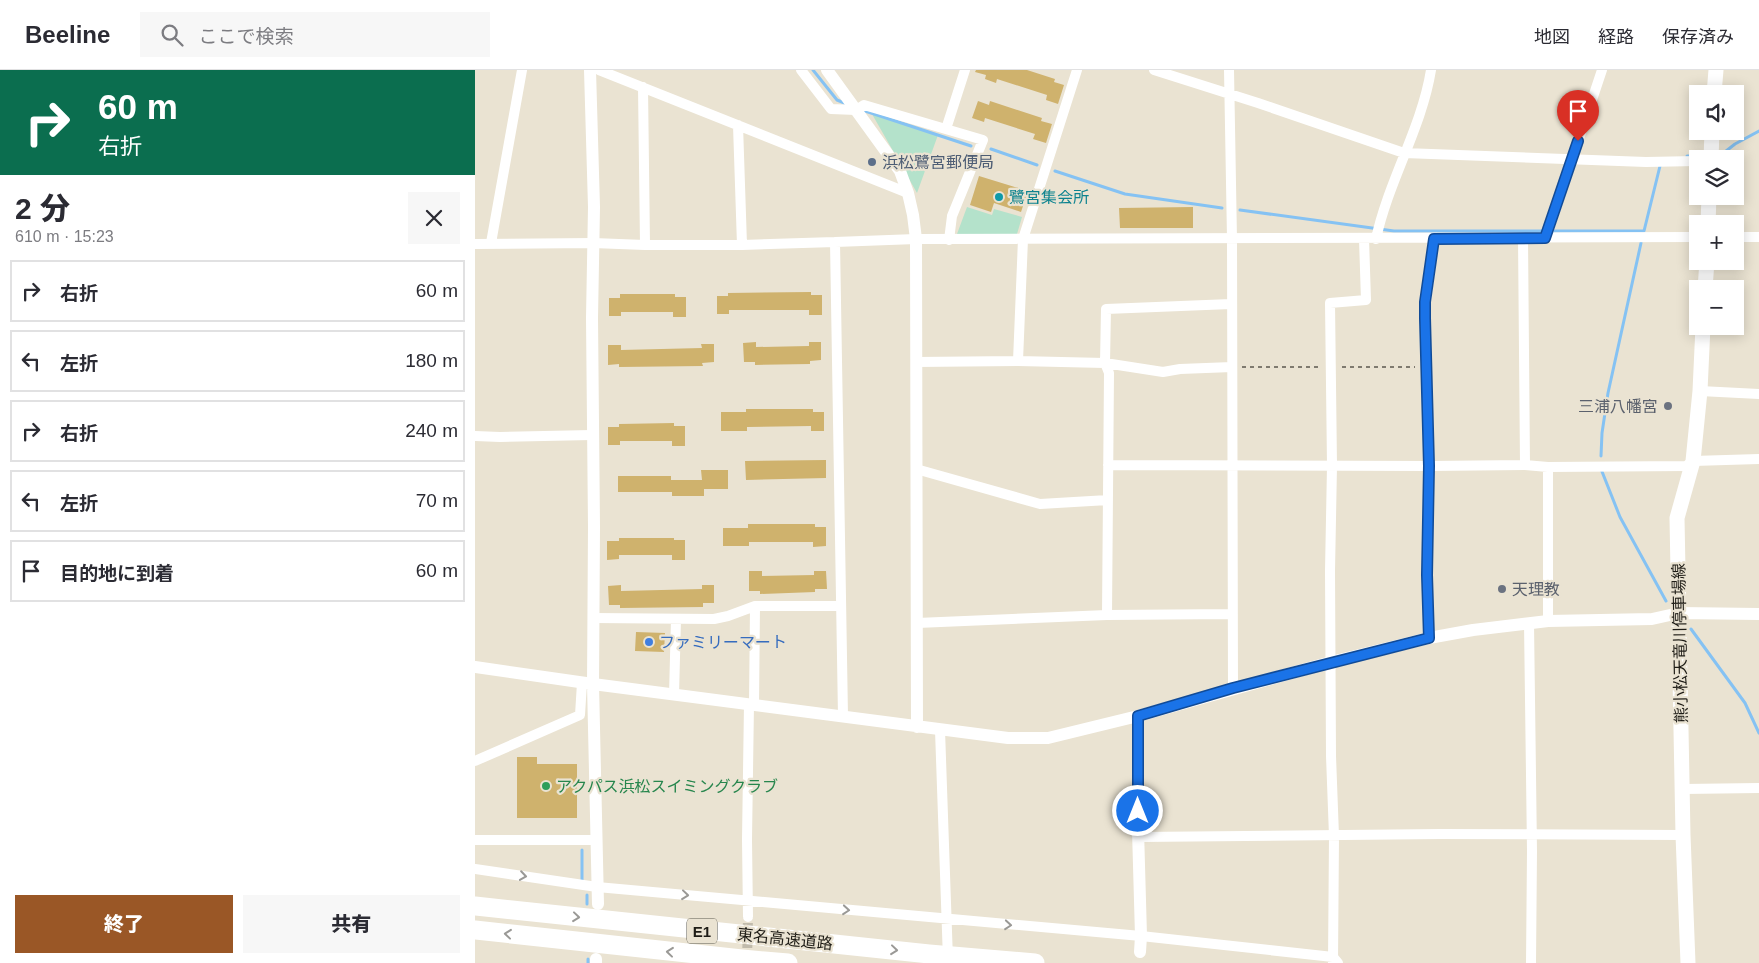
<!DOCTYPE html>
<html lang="ja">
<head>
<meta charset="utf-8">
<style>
  body { margin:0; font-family:Arial,"Noto Sans JP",sans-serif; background:#f7f7f7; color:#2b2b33; height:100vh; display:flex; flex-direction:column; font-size:19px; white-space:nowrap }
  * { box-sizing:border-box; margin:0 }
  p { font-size:16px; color:#7c7c81 }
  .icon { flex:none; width:28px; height:28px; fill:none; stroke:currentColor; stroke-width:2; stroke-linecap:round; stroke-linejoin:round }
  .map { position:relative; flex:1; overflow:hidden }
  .drawer { display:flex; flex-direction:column; background:#fff; width:475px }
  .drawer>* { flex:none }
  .top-card { background:#0b6e4f; color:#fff; overflow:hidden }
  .controls { position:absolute; left:1214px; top:15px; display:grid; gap:10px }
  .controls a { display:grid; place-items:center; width:55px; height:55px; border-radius:0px; background:#fff; box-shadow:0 2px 12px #0003; font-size:25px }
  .pin { position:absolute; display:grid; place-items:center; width:42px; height:42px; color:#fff; margin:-51px -21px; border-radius:50% 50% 50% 0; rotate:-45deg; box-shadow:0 0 5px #0007 }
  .pin .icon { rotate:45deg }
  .me { position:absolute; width:55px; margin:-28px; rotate:0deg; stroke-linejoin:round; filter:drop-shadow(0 0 4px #0008) }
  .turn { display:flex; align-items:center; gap:18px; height:105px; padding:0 15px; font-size:22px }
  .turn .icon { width:65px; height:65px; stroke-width:2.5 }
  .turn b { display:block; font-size:35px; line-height:42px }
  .round { display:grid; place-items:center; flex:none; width:52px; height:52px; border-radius:0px; background:#f7f7f7 }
  .head { display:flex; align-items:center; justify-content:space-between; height:85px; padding:0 15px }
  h1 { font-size:30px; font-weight:800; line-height:38px }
  .cta { display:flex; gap:10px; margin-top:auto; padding:10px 15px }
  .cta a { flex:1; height:58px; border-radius:0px; background:#9a5726; color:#fff; font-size:20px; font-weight:800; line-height:58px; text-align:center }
  .cta a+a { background:#f7f7f7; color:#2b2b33 }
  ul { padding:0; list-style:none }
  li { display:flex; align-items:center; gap:15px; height:62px; margin:0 10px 8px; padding:0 5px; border:2px solid #e1e1e2; border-radius:0px }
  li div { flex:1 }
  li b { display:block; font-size:19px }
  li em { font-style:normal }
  header { display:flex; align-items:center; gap:30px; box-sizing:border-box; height:70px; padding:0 25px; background:#fff; border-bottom:1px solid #e1e1e2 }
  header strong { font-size:24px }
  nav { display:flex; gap:28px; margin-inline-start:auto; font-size:18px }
  .search { width:350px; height:45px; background:#f7f7f7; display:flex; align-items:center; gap:12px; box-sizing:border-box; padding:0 18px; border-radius:0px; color:#7c7c81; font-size:19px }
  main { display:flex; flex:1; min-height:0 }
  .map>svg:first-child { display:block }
</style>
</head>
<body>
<header>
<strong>Beeline</strong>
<div class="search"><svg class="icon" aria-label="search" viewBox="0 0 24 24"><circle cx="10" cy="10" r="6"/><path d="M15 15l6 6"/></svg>ここで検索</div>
<nav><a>地図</a><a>経路</a><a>保存済み</a></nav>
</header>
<main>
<section class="drawer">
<div class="top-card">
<div class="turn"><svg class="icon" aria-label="right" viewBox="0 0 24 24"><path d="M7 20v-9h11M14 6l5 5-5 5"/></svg><div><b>60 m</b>右折</div></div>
</div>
<div class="head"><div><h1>2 分</h1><p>610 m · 15:23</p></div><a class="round"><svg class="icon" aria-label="close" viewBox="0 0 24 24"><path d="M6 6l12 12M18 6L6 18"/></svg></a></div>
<ul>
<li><svg class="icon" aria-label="right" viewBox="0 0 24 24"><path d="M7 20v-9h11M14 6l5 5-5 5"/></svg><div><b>右折</b></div><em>60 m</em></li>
<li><svg class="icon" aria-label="left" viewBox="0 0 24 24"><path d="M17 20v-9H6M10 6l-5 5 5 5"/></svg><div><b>左折</b></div><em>180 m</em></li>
<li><svg class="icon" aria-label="right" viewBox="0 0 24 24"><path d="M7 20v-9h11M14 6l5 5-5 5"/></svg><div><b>右折</b></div><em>240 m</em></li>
<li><svg class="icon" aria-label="left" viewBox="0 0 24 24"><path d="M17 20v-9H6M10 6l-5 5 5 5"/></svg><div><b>左折</b></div><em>70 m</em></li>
<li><svg class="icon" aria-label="arrive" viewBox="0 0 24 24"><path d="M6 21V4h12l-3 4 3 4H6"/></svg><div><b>目的地に到着</b></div><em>60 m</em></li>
</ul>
<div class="cta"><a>終了</a><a>共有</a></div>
</section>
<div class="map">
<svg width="1284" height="893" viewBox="0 0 1284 893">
  <rect width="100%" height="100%" fill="#eae3d2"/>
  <path fill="#b4e2cb" d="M397 44 463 65 442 123Z
    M492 137 517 145 519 139 547 147 542 164H482Z"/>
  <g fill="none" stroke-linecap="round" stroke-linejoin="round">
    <path stroke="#85c2f3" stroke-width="3" d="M338 0 362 30 372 34
      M387 40 496 76
      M516 79 562 95
      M1246 85 1260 74 1284 61
      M1212 86H1226
      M580 101 650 124 747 138
      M765 140 919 161H1169L1185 96
      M1126 386 1127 363 1133 323 1166 173
      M1126 399 1145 447 1191 531
      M1216 559 1270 633 1284 663
      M107 780V811
      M112 834V825
      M113 893V889"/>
  </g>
  <path fill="#cfb26d" d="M501 0H552L580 9 579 12 589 15 583 34 571 30 572 25 522 9 521 13 510 9 511 5 500 2Z
    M503 31 514 35 515 31 567 48 566 51 577 54 571 73 558 69 560 64 510 48 509 52 497 48Z
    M504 106 553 121 546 142 519 133 516 142 495 135Z
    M718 137V158H645L644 138Z
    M336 222V225H347V245H334V240H254V244H242V226H253V223Z
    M145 224H200V227H211V247H198V242H146V246H134V228H145Z
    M281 272V277L334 276V272H346V290L335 291V294L280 295V292H269L268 273Z
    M226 274H239V292L227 293 228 296 144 297V294L133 295V275H146V280L227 278Z
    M271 339H338V342H349V361H336V356L272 357V361H246V342H271Z
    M199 353V356H210V376H197V371H145V375H133V357H144V354Z
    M351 390V408L271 410 270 391Z
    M226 400H253V419H229V426H197V422H143V406H196V410H227Z
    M273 454H340V457H351V476L338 477V472H274V476H248V458H273Z
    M144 468H199V470H210V490H197V485H144V489L132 490V471H144Z
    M274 501H287V506L339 505V501H351L352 519H340V522L285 524V521H274Z
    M146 515V521L227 519V515H239V533H228V537L145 538V535H134L133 516Z
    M161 562 190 563 189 582 160 581Z
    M42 687H62V694H102V748H42Z"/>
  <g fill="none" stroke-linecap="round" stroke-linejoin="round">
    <path stroke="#c1bbac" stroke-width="10" stroke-dasharray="10 5" stroke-linecap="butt" d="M272 893 273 847"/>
    <path stroke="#7f7a6f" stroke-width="2" stroke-dasharray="4 4" stroke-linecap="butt" d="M767 297H845
      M867 297H940"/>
    <path stroke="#fff" stroke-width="10" d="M124 0 433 123
      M326 0 356 39 381 40 389 35 508 70 477 146 474 170
      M679 0 783 33 929 83 1171 92 1222 91
      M754 0 757 169 758 618
      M168 17 170 175
      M263 55 267 175
      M471 59 490 0
      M1260 167H1284
      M1048 168 1050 395
      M1071 168 1127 0
      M901 169C913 112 947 57 956 0
      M360 172 441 169 1222 167
      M16 173 47 0
      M0 174 118 173 170 175H267L360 172 368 646
      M543 291 548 169 602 0
      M441 292 543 291 630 293 688 302 705 299 757 297
      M1225 321 1284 324
      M0 366 25 367 117 365
      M633 395 954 396 1050 395 1073 397 1211 396 1218 391 1284 389
      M441 399 565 434 633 430
      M632 545 634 303 630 293 631 239 756 234
      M118 548 239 549 253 546 280 536H365
      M1073 551V397
      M442 553 632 545 757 544
      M1054 553 1057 781 1056 893
      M954 568 952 505 954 396 950 248 951 232 959 169
      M199 625 201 549
      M279 635 280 536
      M465 660 473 890
      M0 691 105 645 107 613
      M1208 719 1284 718
      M664 767 965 764 1208 765
      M0 770H121
      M0 799 122 817 666 866 858 887 863 893
      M273 847 272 770 274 634
      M858 892 859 766 856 686 855 501 857 396 855 233 891 230 889 169"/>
    <path stroke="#fff" stroke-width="12" d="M115 0 119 137 117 248 119 457 118 614 123 834
      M352 0 425 101 433 123 438 145 441 169 442 657
      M0 597 118 614 533 668H573L663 646 856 592 954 568 998 560 1073 551 1177 549 1204 543 1284 544
      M663 646V760L666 866 665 882
      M121 889V893"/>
    <path stroke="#fff" stroke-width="15" d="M1239 24 1241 0
      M1236 89 1237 61
      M1233 154 1234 126
      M1230 219 1232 191
      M1213 893 1208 765 1202 448 1218 391 1225 321 1228 256"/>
    <path stroke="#fff" stroke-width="19" d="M0 836 454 884 560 893
      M0 860 267 889 313 893"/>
  </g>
  <defs><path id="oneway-chevron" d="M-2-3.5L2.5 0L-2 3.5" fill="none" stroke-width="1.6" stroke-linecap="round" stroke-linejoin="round" transform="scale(1.25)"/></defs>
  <g stroke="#9a9996">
    <use href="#oneway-chevron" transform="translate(48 806) rotate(8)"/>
    <use href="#oneway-chevron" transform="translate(210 825) rotate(6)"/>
    <use href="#oneway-chevron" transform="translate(371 840) rotate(5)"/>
    <use href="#oneway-chevron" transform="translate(101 847) rotate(6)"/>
    <use href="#oneway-chevron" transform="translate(533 855) rotate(5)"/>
    <use href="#oneway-chevron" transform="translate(33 864) rotate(-174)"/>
    <use href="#oneway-chevron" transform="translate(419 880) rotate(6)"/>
    <use href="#oneway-chevron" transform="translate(195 882) rotate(-174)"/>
  </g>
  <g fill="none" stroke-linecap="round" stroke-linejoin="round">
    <g stroke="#114b97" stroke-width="12">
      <path id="route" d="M663 741V646L758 618 954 568 952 505 954 396 950 248V232L959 169 1070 168 1103 71"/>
    </g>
    <use href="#route" stroke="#1a73e8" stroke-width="9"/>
  </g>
  <circle fill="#5c6f8a" stroke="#eae3d2" stroke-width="2" cx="397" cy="92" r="5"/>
  <circle fill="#0f9aa8" stroke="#eae3d2" stroke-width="2" cx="524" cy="127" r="5"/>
  <g fill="#6b7280" stroke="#eae3d2" stroke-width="2">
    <circle cx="1193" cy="336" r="5"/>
    <circle cx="1027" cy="519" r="5"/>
  </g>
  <circle fill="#3f7fe0" stroke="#eae3d2" stroke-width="2" cx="174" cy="572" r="5"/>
  <circle fill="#2e9e5b" stroke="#eae3d2" stroke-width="2" cx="71" cy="716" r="5"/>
  <g text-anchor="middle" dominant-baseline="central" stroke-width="4.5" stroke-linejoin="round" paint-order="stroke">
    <rect fill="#eae3d2" stroke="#5b584e" stroke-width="1" x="212" y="848.5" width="30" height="25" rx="4"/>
    <g font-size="15" font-weight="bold" fill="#1e1c16">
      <text x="227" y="861">E1</text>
    </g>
    <g font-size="16" fill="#4e5e75" stroke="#eae3d2" text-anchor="start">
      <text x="407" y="92">浜松鷺宮郵便局</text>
    </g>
    <g font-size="16" fill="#0d838f" stroke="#eae3d2" text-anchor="start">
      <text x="534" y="127">鷺宮集会所</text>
    </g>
    <g font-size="16" fill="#5b616d" stroke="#eae3d2" text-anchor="end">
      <text x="1183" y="336">三浦八幡宮</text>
      <text x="1037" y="519" text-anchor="start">天理教</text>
    </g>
    <g font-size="16" fill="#366cbe" stroke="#eae3d2" text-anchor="start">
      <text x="184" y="572">ファミリーマート</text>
    </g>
    <g font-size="16" fill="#1e1c16" stroke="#eae3d2">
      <text transform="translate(1205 573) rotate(-91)">熊小松天竜川停車場線</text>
      <text transform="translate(310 869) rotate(6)">東名高速道路</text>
    </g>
    <g font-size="16" fill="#27864d" stroke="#eae3d2" text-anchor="start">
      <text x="81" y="716">アクパス浜松スイミングクラブ</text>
    </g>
  </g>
</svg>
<div class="controls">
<a><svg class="icon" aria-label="sound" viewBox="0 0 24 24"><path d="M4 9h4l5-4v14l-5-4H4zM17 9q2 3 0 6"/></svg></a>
<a><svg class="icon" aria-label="layers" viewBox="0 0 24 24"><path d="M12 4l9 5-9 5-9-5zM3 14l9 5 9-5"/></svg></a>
<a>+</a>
<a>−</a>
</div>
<div class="pin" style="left:1103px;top:71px;background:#d93025"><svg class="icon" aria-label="arrive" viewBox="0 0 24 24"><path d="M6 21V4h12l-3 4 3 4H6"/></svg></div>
<svg class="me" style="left:663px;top:741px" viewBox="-20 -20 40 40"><circle r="17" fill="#1a73e8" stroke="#fff" stroke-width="3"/><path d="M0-11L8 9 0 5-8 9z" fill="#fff"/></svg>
</div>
</main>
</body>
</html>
